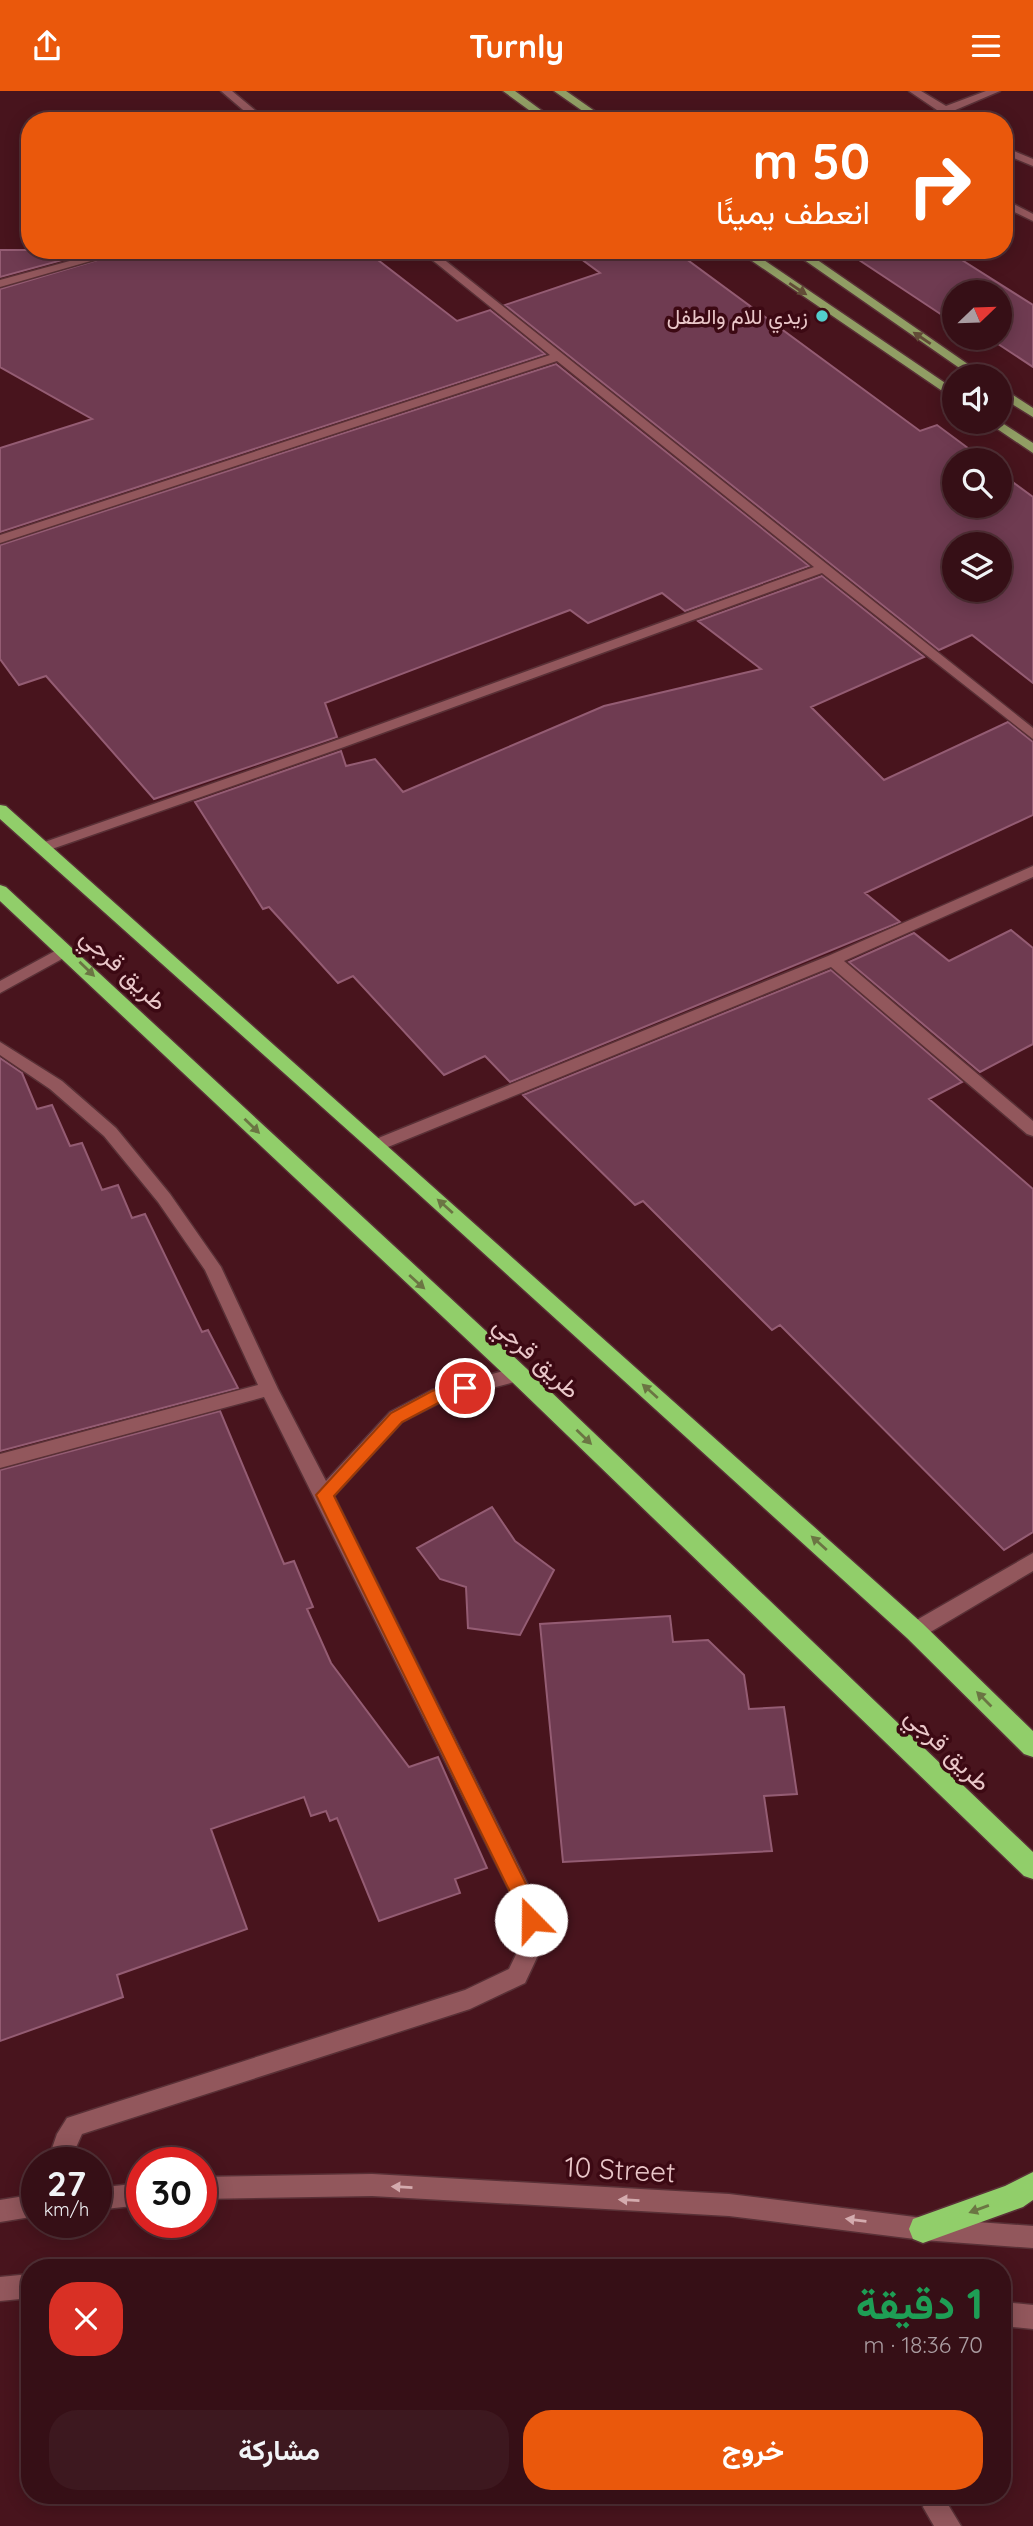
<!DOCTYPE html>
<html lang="ar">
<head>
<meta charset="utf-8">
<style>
  body { margin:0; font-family:Quicksand,Vazirmatn,sans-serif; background:#3d181f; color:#f1f3f6; direction:rtl; height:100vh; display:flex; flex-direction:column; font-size:26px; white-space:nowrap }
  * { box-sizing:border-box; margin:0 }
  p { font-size:23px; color:#aa9ca1 }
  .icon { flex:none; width:38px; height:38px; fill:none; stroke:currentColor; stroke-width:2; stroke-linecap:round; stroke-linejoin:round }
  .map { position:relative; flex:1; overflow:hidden; direction:ltr }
  .details { position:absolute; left:21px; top:2168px; width:990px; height:245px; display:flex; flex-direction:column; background:#360f16; border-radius:28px; box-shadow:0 4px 18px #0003,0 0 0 2px #502f35; direction:rtl }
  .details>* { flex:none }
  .banner { position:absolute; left:21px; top:21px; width:992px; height:147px; border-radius:28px; box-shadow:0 4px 18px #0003,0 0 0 2px #502f35; direction:rtl; background:#ea580c; color:#fff; overflow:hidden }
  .needle { width:46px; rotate:67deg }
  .buttons { position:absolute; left:942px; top:189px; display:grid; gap:14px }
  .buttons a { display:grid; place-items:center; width:70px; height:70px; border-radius:50%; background:#360f16; box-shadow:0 4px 18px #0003,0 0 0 2px #502f35; font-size:35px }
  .speed { position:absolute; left:21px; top:2056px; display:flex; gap:14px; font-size:35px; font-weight:700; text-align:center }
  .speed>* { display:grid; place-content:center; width:91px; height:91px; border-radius:50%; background:#360f16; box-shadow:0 4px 18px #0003,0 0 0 2px #502f35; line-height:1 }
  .speed small { font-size:18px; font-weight:400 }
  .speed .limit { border:10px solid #d22; background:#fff; color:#111 }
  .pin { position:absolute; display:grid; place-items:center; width:60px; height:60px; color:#fff; margin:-30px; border:4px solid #fff; border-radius:50%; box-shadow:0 2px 7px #0007 }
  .me { position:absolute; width:77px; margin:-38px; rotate:338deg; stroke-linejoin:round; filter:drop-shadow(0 0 5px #0008) }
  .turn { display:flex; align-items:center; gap:24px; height:147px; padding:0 28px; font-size:32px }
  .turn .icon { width:91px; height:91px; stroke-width:2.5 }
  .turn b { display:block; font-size:49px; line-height:60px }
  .round { display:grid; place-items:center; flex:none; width:74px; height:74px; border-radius:28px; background:#3d181f }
  .headline { display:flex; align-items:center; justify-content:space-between; height:119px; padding:0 28px }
  h1 { font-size:42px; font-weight:700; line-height:52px; color:#1e9e55 }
  .primary-button { display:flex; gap:14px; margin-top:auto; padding:14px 28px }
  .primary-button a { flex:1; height:80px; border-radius:28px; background:#ea580c; color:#fff; font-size:28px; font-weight:700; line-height:80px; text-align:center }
  .primary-button a+a { background:#3d181f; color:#f1f3f6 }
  header { display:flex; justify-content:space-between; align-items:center; height:91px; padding:0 28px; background:#ea580c; color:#fff; font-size:32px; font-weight:700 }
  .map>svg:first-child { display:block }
</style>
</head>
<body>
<header><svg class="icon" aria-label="menu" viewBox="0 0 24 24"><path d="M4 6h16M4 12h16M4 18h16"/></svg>Turnly<svg class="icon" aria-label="share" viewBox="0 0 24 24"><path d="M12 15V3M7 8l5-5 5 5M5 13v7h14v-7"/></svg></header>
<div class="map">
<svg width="1033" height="2435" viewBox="0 0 1033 2435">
  <rect width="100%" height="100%" fill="#48141d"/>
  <path fill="#6f3b51" stroke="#945c73" stroke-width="2" fill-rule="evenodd" d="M0 159H99L0 186Z
    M131 159H365L457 230 490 219 545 263 0 441V357L92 328 0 276V198Z
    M569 159H674L920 340 937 334 984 369H954V415H999V381L1033 406V592L972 544 939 559 505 214 600 182ZM954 453H999V499H954Z
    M844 159H954V164L1033 214V276L989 247H999V201H954V232Z
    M556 273 809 475 685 520 662 502 588 532 570 519 325 612 337 646 154 708 46 585 19 594 0 568V454Z
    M822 485 924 566 811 616 884 689 1008 631 1033 651V724L865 802 900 831 510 991 485 965 444 984 353 885 338 892 269 816 263 818 195 711 341 660 346 675 375 668 403 701 604 615 761 578 698 530Z
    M1011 839 1033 857V953L980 981 849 871 914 842 949 870Z
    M831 879 962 991 929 1008 1033 1098V1441L1004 1459 780 1234 772 1239 643 1110 635 1114 523 1004Z
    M0 967 22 982 37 1018 52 1014 70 1055 82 1052 102 1099 118 1094 132 1127 145 1123 202 1241 208 1239 238 1297 0 1360Z
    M220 1320 284 1473 294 1470 313 1516 307 1518 331 1572 409 1676 438 1666 487 1777 455 1788 460 1802 379 1830 337 1727 330 1730 326 1720 311 1725 304 1706 211 1738 247 1838 117 1884 123 1906 0 1950V1379Z
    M492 1416 515 1450 554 1479 520 1544 468 1537 466 1496 440 1488 417 1457Z
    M670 1525 673 1551 708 1549 744 1584 749 1618 784 1616 797 1703 764 1705 772 1760 563 1771 540 1533Z"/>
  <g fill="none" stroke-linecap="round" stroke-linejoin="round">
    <g stroke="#593036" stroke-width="3">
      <path id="lane" d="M1004 108 1033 123V130L1004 116Z"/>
    </g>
    <g stroke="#593036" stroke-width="3">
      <path id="street" d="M221 0H232L268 30H256Z
        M909 0H921L946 15 986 0H1000L953 20 967 30H954L944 23 926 30H911L937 19Z
        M1004 56 1033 68V75L1004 63Z
        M110 159H129L0 196V189Z
        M420 159H432L1033 637V648L822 482 344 656 49 759H39V753L334 650 814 476 557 270 0 452V444L550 264Z
        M1033 775V786L844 870 1033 1030V1045L1027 1043 831 876 383 1058 377 1060 369 1054 371 1050 828 865Z
        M66 854 74 859 71 863 0 902V890Z
        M0 951 62 990 116 1037 170 1103 221 1176 278 1298 326 1390 390 1321 432 1299 518 1276 524 1278 527 1283 524 1288 518 1290 443 1310 402 1331 334 1405 538 1814 547 1845 525 1892 470 1918 82 2043 69 2072H47L57 2043 67 2027 465 1899 509 1878 525 1845 517 1815 264 1306 0 1377V1363L258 1294 205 1179 158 1111 104 1045 50 998 0 964Z
        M1033 1462V1480L922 1546 915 1548 908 1546 905 1540 908 1534Z
        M937 2404 944 2407 961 2435H934L923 2416 926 2407Z"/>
    </g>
    <g stroke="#593036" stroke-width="3">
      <path id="secondary" d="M372 2083 729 2103 923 2127 1033 2135V2157L923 2149 729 2125 372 2105 201 2108V2086Z
        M142 2092V2114L96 2119V2097Z
        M37 2103V2125L0 2131V2109Z
        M30 2183V2207L0 2210V2186Z
        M1003 2211 1033 2214V2238L1003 2235Z"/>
    </g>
    <g stroke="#593036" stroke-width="3">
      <path id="primary" d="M503 0H515L556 30H544Z
        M554 0H566L609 30H597Z
        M736 159H749L954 298V308Z
        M790 159H803L985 285H971Z
        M999 295 1033 317V326L999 305Z
        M999 330 1033 352V362L987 331Z"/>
    </g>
    <g stroke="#593036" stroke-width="3">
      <path id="highway" d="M0 714 6 715 923 1533 1033 1640V1666L1024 1663 907 1547 370 1059 0 728Z
        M0 794 6 796 526 1277 1033 1761V1788L1024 1785 510 1289 0 810Z
        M1033 2081V2109L1023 2116 923 2152 913 2148 909 2138 913 2128 1005 2095Z"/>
    </g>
    <use href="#lane" fill="#92575c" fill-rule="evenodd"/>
    <use href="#street" fill="#92575c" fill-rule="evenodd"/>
    <use href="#secondary" fill="#92575c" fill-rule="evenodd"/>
    <use href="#primary" fill="#919e64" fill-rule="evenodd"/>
    <use href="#highway" fill="#91ce6a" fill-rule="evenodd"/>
  </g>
  <defs><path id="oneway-solid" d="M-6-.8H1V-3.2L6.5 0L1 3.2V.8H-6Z" transform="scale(1.75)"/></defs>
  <g fill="#624c37">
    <use href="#oneway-solid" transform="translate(798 198) rotate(34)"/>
    <use href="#oneway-solid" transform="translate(922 247) rotate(-146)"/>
  </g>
  <g fill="#6b7543">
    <use href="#oneway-solid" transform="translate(87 878) rotate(44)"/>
    <use href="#oneway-solid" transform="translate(252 1035) rotate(44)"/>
    <use href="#oneway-solid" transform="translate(445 1115) rotate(-138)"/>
    <use href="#oneway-solid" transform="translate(417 1191) rotate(42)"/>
    <use href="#oneway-solid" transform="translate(650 1300) rotate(-138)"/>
    <use href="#oneway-solid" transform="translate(584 1346) rotate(44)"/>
    <use href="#oneway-solid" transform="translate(819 1452) rotate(-138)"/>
    <use href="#oneway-solid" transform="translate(984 1608) rotate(-135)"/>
    <use href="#oneway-solid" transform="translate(979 2118) rotate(160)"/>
  </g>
  <g fill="#d4abae">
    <use href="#oneway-solid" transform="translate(402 2096) rotate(-177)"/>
    <use href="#oneway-solid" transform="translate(629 2109) rotate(-177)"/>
    <use href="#oneway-solid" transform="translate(856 2129) rotate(-173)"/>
  </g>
  <path fill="#ea580c" stroke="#983908" stroke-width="2" d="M465 1291 473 1297 470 1302 442 1310 402 1331 334 1405 533 1807 541 1829 538 1835 531 1838 524 1835 517 1815 316 1404 391 1322 432 1300Z"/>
  <circle fill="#52cdcc" stroke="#3c0913" stroke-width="2.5" cx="822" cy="225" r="7"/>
  <g text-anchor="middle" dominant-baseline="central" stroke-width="7" stroke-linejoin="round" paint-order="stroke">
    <g font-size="21" fill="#eac7c9" stroke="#3c0913" text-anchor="end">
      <text x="808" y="225">زيدي للام والطفل</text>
    </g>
    <g font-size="24" fill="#eac7c9" stroke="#3c0913">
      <text transform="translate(124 878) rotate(43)">طريق قرجي</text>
      <text transform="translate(537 1266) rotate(43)">طريق قرجي</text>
      <text transform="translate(948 1658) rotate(44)">طريق قرجي</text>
    </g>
    <g font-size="28" fill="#eac7c9" stroke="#3c0913">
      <text transform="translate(620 2078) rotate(3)">10 Street</text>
    </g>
  </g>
</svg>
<div class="buttons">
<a><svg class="needle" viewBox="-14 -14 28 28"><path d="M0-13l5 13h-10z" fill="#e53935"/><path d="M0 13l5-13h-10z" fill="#aa9ca1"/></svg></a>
<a><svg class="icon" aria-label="sound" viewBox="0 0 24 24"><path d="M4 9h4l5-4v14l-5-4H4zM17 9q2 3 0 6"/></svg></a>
<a><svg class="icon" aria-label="search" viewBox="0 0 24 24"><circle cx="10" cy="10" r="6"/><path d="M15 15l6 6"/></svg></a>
<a><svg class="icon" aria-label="layers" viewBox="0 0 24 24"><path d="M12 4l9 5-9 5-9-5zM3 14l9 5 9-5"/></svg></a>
</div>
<div class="speed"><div>27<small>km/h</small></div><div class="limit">30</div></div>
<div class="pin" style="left:465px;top:1297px;background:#d93025"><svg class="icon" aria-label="arrive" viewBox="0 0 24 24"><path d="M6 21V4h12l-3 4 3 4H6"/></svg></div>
<svg class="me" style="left:531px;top:1829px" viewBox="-20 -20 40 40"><circle r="19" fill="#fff"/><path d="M0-13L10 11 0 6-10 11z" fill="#ea580c"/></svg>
<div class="banner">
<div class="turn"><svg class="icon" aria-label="right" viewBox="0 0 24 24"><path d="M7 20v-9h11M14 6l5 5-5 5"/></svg><div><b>50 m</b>انعطف يمينًا</div></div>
</div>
<section class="details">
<div class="headline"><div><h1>1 دقيقة</h1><p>70 m · 18:36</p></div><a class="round" style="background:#d93025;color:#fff"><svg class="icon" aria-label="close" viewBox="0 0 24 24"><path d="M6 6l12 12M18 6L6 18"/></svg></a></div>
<div class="primary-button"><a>خروج</a><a>مشاركة</a></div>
</section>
</div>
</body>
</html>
